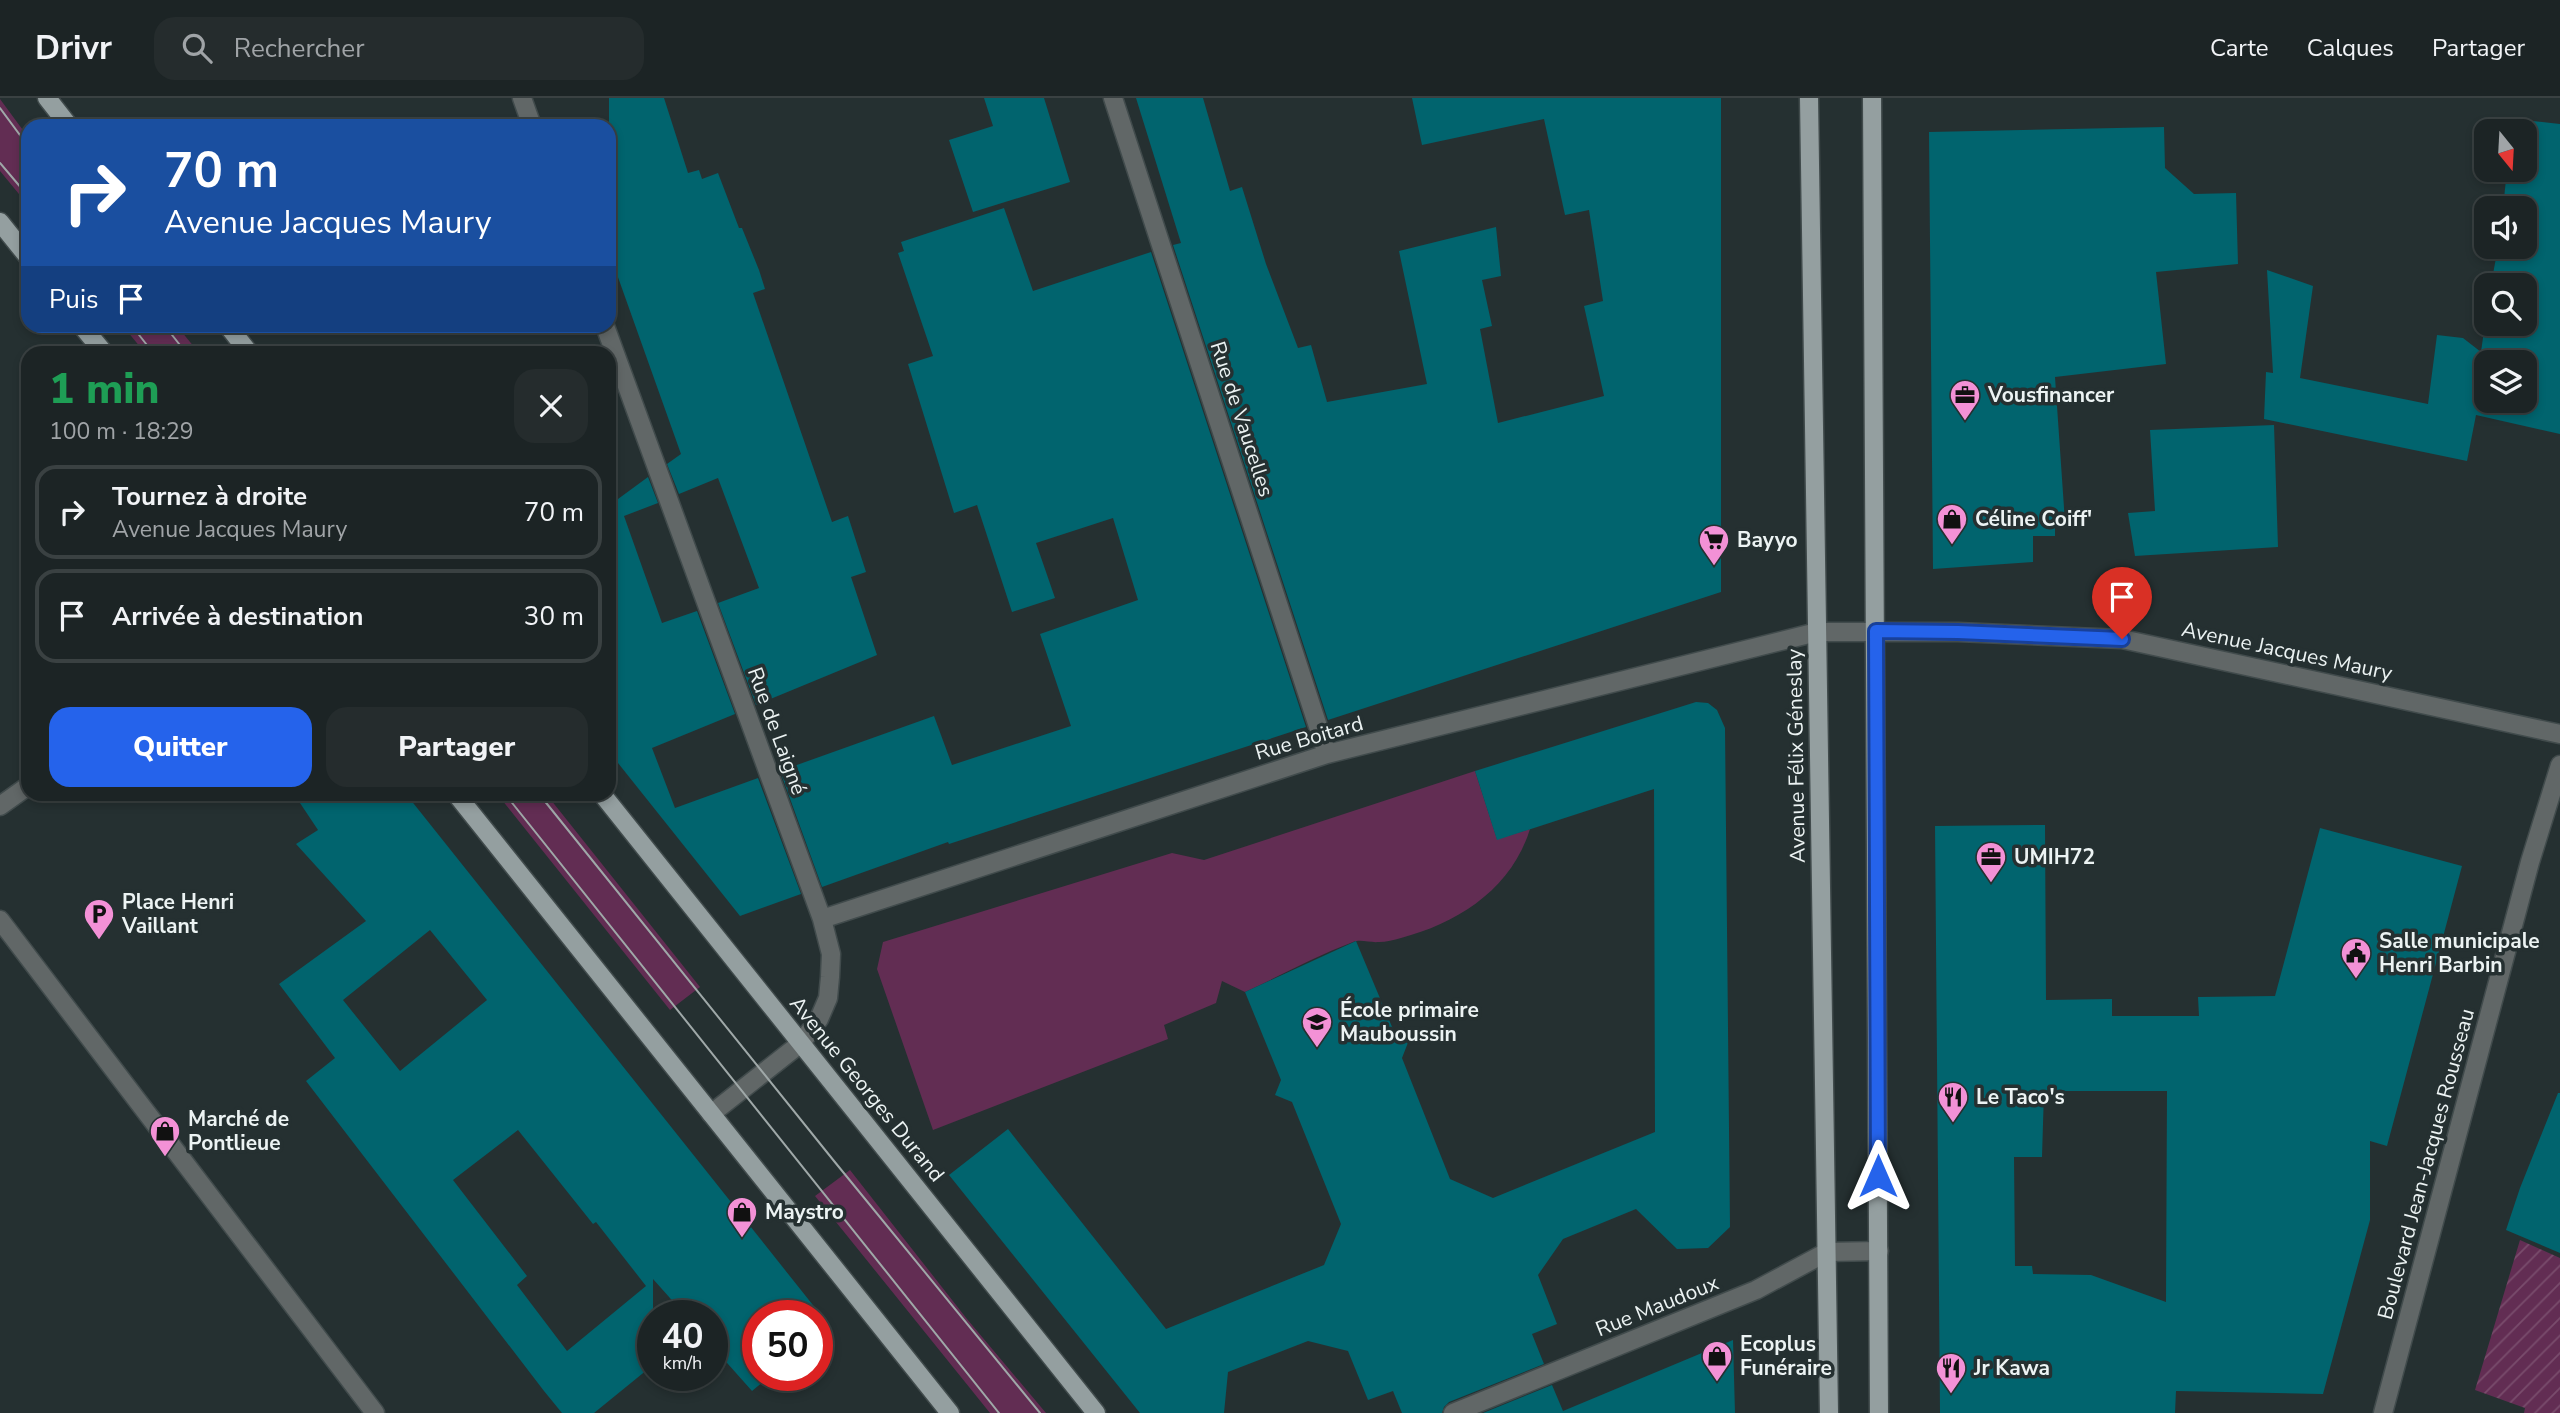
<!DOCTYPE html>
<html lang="fr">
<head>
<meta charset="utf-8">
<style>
  body { margin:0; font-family:"Nunito Sans",sans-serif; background:#252c2d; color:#f1f3f6; height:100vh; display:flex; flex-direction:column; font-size:26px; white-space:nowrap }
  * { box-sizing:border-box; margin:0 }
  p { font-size:23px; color:#a0a4a7 }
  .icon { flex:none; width:38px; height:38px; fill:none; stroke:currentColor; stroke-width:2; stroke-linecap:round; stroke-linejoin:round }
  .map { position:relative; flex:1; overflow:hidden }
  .details { position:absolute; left:21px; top:248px; width:595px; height:455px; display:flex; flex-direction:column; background:#1c2425; border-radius:21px; box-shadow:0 4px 10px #0003,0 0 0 2px #3a4142 }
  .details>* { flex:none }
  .banner { position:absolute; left:21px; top:21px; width:595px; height:214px; border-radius:21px; box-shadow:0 4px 10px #0003,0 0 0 2px #3a4142; background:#1a4fa0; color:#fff; overflow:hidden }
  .needle { width:46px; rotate:162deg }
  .fabs { position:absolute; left:2474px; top:21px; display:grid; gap:14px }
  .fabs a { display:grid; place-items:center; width:63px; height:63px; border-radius:14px; background:#1c2425; box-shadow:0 4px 10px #0003,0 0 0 2px #3a4142; font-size:35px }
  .speed { position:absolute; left:637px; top:1202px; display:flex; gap:14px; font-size:35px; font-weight:700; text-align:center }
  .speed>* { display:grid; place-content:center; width:91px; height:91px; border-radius:50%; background:#1c2425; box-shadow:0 4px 10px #0003,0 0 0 2px #3a4142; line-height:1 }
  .speed small { font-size:18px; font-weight:400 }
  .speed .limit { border:10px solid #d22; background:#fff; color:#111 }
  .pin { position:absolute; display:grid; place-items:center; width:60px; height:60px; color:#fff; margin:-72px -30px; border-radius:50% 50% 50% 0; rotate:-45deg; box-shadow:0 0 7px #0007 }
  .pin .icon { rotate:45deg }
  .me { position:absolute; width:77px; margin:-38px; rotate:0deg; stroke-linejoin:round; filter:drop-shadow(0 0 5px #0008) }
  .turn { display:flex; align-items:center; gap:24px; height:147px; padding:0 28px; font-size:32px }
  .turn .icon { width:91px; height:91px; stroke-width:2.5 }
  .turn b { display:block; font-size:49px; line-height:60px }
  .then { display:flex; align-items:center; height:66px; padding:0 28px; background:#0003; gap:14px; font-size:26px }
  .round { display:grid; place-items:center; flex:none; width:74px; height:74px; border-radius:21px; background:#252c2d }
  .head { display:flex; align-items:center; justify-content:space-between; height:119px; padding:0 28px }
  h1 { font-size:42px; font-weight:800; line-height:52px; color:#1e9e55 }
  .action { display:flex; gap:14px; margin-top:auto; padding:14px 28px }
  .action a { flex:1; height:80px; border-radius:21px; background:#2563eb; color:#fff; font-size:28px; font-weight:800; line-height:80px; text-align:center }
  .action a+a { background:#252c2d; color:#f1f3f6 }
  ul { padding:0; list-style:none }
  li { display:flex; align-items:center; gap:21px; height:94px; margin:0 14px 10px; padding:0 14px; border:4px solid #3a4142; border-radius:21px }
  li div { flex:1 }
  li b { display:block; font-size:26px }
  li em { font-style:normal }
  header { display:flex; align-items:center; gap:42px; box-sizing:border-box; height:98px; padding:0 35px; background:#1c2425; border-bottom:2px solid #3a4142 }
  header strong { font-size:33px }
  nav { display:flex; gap:38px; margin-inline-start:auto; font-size:24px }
  .search { width:490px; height:63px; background:#252c2d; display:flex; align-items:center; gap:18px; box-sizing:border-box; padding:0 24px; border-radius:21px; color:#a0a4a7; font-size:26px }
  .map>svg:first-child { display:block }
</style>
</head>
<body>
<header>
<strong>Drivr</strong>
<div class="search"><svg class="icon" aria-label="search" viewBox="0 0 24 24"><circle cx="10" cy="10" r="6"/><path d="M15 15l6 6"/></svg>Rechercher</div>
<nav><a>Carte</a><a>Calques</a><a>Partager</a></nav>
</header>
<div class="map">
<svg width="2560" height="1315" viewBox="0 0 2560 1315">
  <defs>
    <pattern id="garden-furrows" width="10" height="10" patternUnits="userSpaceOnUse" patternTransform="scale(1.75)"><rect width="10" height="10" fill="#622d53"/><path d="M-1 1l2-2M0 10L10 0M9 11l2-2" fill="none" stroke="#794c6c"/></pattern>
  </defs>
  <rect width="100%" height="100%" fill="#253031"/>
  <path fill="#622d53" d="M0 1 28 39V107L0 73Z
    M123 228H177L199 255H145Z
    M1475 673 1497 741 1530 731C1512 790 1459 825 1401 840 1394 842 1386 844 1379 844 1370 845 1361 841 1353 844 1316 858 1280 878 1245 894L1222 883 1216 905 1164 927 1168 941 933 1032 877 871 883 844 1172 755 1204 762Z
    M498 697H547L700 889 670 912Z
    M850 1072 967 1221 1046 1315H990L815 1098Z"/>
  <path fill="url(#garden-furrows)" d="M2520 1142 2560 1160V1315H2524L2525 1310 2475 1292Z"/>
  <path fill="#01646e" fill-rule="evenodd" d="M609 0H664L688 75 699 72 702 81 718 75 739 130H742L759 172 765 191 753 195 832 424 848 418 866 474 851 479 877 557 756 607 718 505 759 490 718 380 679 396 667 366 681 356 609 154Z
    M984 0H1044L1070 84 973 114 949 42 993 28Z
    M1136 0H1203L1230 93 1242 89 1266 166 1298 250 1311 247 1327 304 1427 286 1399 153 1496 129 1501 178 1482 182 1492 228 1480 231 1498 325 1604 298 1584 208 1603 203 1589 112 1565 117 1544 21 1422 47 1412 0H1721V494L1328 622 1173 147 1181 145Z
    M2514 21 2560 26V336L2476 317 2467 363 2264 321 2266 274 2273 275 2267 172 2313 188 2300 280 2428 306 2437 237 2463 240 2481 254 2487 211V226H2525V187H2491L2498 149H2525V110H2503L2507 72H2525V33H2514ZM2487 264H2525V303H2487Z
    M2164 29 2165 70 2194 96 2236 95 2238 166 2156 174 2166 266 2055 279 2065 424 2055 425V438H2033V464L1933 471 1929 34Z
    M1004 110 1033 193 1151 154 1306 629 949 746 948 744 822 789 780 673 934 618 952 667 1071 628 1040 536 1138 502 1113 420 1036 445 1055 500 1012 514 977 407 954 415 908 266 933 258 898 155 904 153 901 144Z
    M2274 327 2278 449 2135 458 2128 415 2155 413 2150 332Z
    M648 379 658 405 624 418 662 525 697 513 735 616 652 650 675 710 758 680 801 796 740 818 618 665 609 668V393L615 392 618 401Z
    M1696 604 1708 605 1717 612 1725 630 1730 1129 1708 1150 1677 1151 1636 1111 1563 1141 1538 1177 1557 1226 1532 1236 1544 1266 1449 1304 1444 1309 1442 1315H1402L1393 1293 1368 1302 1348 1253 1308 1243 1228 1274 1224 1315H1140L949 1077 1008 1031 1166 1231 1324 1167 1341 1126 1292 1004 1275 997 1281 982 1245 894 1356 843 1395 936 1409 942 1402 960 1450 1081 1493 1100 1655 1034 1654 691 1497 742 1475 673Z
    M294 696H406L828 1226 817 1235V1218H758V1278H770L752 1293 712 1248V1218H686L653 1181V1267L594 1315H562L544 1293 306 983 335 960 279 886 366 823 296 746 318 732ZM430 832 487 902 400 973 343 902ZM518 1032 593 1126 596 1124 646 1188 567 1253 517 1187 527 1178 453 1082Z
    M2045 727 2046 902 2112 901V918H2199L2198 899 2275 898 2320 730 2462 768 2387 1048 2370 1043V1122L2323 1296 2176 1293 2175 1315H1940L1935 728ZM2044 993H2167L2166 1204 2091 1177 2033 1176 2032 1168H2015L2014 1059H2042Z
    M2558 995H2560V1155L2506 1132 2520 1090Z
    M1733 1242 1735 1315H1483L1552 1287 1563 1313Z"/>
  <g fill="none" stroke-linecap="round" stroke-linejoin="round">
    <g stroke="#414b4c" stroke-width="21">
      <path id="minor" d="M522 0 532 28
        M1113 0 1327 656
        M605 228 822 821 831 856 830 879 828 900 819 921 801 945 711 1016
        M0 708 28 688
        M822 821 1327 656 1817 534H1958L2122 541 2560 636
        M0 822 375 1315
        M1453 1315 1756 1192 1827 1154 1879 1153
        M2383 1315 2530 764 2560 667"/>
    </g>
    <g stroke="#414b4c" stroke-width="21">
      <path id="major" d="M47 0 69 28
        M1809 0 1829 1315
        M1872 0 1879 1315
        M0 124 28 159
        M82 228 105 256
        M228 228 250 256
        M456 696 950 1315
        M602 696 1096 1315"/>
    </g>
    <use href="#minor" stroke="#616767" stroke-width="18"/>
    <use href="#major" stroke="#949fa0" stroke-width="18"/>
    <path stroke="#9fa8a8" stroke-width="2" d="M0 10 28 48
      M0 65 28 98
      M132 228 154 256
      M165 228 187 256
      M505 696 999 1315
      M539 696 834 1063 1040 1315"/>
  </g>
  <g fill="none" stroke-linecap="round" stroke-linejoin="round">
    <g stroke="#184099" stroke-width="18">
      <path id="route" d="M1878 1078 1876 533 1958 534 2122 541"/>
    </g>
    <use href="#route" stroke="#2563eb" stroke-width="12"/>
  </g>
  <defs>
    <g id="office-pin" transform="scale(1.575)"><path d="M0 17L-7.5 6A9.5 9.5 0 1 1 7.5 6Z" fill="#f391d6" stroke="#253031"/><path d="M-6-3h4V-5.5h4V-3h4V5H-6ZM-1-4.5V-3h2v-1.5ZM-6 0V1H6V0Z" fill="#111"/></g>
    <g id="shop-pin" transform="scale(1.575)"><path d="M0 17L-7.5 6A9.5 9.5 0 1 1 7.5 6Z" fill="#f391d6" stroke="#253031"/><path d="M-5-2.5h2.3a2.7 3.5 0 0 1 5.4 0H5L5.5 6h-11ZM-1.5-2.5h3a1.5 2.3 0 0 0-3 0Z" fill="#111"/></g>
    <g id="supermarket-pin" transform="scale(1.575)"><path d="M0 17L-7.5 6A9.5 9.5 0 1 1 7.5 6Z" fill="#f391d6" stroke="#253031"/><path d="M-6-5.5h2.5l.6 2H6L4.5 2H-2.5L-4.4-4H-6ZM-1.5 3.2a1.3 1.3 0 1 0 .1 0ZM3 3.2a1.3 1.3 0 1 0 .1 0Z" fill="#111"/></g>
    <g id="parking-pin" transform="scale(1.575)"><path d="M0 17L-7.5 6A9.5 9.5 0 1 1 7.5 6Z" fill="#f391d6" stroke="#253031"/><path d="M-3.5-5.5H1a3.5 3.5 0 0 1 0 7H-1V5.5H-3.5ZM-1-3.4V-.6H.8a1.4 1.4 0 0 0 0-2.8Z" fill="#111"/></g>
    <g id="civic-pin" transform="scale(1.575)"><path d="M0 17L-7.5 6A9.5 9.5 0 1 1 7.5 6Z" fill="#f391d6" stroke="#253031"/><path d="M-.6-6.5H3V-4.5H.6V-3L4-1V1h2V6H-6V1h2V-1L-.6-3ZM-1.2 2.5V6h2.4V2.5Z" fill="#111"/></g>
    <g id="school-pin" transform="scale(1.575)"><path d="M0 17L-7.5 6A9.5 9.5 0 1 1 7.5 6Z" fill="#f391d6" stroke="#253031"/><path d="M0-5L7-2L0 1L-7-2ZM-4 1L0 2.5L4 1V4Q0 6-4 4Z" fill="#111"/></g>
    <g id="restaurant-pin" transform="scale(1.575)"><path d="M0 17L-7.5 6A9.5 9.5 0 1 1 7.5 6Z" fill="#f391d6" stroke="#253031"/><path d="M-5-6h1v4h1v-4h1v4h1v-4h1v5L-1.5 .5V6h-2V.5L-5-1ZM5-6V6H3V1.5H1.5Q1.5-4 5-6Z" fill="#111"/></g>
  </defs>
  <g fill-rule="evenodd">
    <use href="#office-pin" x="1965" y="297"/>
    <use href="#shop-pin" x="1952" y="421"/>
    <use href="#supermarket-pin" x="1714" y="442"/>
    <use href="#office-pin" x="1991" y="759"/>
    <use href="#parking-pin" x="99" y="816"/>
    <use href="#civic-pin" x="2356" y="855"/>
    <use href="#school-pin" x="1317" y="924"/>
    <use href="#restaurant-pin" x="1953" y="999"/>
    <use href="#shop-pin" x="165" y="1033"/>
    <use href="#shop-pin" x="742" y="1114"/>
    <use href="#shop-pin" x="1717" y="1258"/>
    <use href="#restaurant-pin" x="1951" y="1270"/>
  </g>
  <g text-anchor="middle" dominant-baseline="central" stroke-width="7" stroke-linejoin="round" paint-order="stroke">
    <g font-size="21" font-weight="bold" fill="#ecf3f3" stroke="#253031" text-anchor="start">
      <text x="1988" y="297">Vousfinancer</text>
      <text x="1975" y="421">Céline Coiff'</text>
      <text x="1737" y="442">Bayyo</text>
      <text x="2014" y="759">UMIH72</text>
      <text x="122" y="804">Place Henri<tspan x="122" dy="24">Vaillant</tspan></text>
      <text x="2379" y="843">Salle municipale<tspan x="2379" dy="24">Henri Barbin</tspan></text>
      <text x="1340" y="912">École primaire<tspan x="1340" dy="24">Mauboussin</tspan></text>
      <text x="1976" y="999">Le Taco's</text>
      <text x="188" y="1021">Marché de<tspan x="188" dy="24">Pontlieue</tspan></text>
      <text x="765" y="1114">Maystro</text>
      <text x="1740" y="1246">Ecoplus<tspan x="1740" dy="24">Funéraire</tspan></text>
      <text x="1974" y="1270">Jr Kawa</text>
    </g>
    <g font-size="21" fill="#ecf3f3" stroke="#253031">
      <text transform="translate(1242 321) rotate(72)">Rue de Vaucelles</text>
      <text transform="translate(2287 553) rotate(12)">Avenue Jacques Maury</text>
      <text transform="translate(777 633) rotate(70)">Rue de Laigné</text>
      <text transform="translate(1309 640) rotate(-16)">Rue Boitard</text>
      <text transform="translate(1796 658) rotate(-91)">Avenue Félix Géneslay</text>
      <text transform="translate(867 991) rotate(51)">Avenue Georges Durand</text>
      <text transform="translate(2426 1066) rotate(-75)">Boulevard Jean-Jacques Rousseau</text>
      <text transform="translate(1657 1208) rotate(-22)">Rue Maudoux</text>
    </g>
  </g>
</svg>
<div class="fabs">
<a><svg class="needle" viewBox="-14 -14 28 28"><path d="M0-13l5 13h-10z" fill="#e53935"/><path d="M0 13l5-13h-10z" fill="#a0a4a7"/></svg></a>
<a><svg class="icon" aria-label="sound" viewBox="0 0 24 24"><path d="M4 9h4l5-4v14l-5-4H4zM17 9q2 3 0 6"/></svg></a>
<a><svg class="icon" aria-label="search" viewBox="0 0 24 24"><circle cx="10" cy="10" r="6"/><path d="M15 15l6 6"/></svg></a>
<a><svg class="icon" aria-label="layers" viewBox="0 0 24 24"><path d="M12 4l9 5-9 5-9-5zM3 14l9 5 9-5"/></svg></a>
</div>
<div class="speed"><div>40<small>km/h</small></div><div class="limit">50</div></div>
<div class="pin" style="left:2122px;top:541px;background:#d93025"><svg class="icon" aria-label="arrive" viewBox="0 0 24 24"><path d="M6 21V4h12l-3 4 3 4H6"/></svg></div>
<svg class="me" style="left:1878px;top:1078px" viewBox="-20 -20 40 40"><path d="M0-17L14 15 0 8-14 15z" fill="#2563eb" stroke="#fff" stroke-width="4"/></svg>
<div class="banner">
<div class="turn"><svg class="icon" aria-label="right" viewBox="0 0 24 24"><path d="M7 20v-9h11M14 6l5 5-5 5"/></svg><div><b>70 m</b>Avenue Jacques Maury</div></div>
<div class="then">Puis<svg class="icon" aria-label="arrive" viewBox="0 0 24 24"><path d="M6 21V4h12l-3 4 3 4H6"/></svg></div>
</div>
<section class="details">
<div class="head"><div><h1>1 min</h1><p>100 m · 18:29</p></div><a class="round"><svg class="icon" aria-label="close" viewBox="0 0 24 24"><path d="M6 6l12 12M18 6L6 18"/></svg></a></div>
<ul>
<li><svg class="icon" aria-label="right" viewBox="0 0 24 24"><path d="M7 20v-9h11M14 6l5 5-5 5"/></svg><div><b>Tournez à droite</b><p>Avenue Jacques Maury</p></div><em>70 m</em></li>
<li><svg class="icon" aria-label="arrive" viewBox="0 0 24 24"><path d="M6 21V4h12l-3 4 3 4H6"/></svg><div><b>Arrivée à destination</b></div><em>30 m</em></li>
</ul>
<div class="action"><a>Quitter</a><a>Partager</a></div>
</section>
</div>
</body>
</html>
